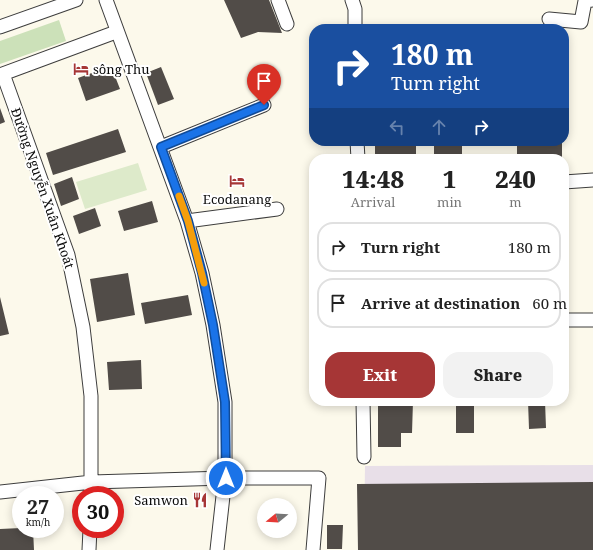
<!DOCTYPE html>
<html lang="en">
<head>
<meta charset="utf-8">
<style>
  body { margin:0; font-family:"Noto Serif",serif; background:#f2f2f2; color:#222; height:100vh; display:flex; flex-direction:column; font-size:15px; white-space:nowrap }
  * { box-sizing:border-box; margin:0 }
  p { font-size:13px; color:#767676 }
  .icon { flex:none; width:22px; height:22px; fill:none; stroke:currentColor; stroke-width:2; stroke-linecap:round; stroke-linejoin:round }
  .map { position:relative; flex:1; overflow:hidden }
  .panel { position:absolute; left:309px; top:154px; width:260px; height:252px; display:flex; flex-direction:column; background:#fff; border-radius:16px; box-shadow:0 2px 10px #0003 }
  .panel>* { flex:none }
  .banner { position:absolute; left:309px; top:24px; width:260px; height:122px; border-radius:16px; box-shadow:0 2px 10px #0003; background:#1a4fa0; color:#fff; overflow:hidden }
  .needle { width:26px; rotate:252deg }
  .fabs { position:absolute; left:257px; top:498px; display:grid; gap:8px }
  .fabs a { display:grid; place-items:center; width:40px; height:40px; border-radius:50%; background:#fff; box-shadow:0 2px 10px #0003; font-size:20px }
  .speed { position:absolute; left:12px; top:486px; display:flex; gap:8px; font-size:20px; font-weight:700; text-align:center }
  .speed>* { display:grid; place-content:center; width:52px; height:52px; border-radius:50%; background:#fff; box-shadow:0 2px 10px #0003; line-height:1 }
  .speed small { font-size:10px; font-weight:400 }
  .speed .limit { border:6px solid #d22; background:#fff; color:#111 }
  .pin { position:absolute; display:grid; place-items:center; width:34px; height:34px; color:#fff; margin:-41px -17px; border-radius:50% 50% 50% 0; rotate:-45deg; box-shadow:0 0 4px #0007 }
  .pin .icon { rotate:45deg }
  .me { position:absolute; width:44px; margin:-22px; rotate:0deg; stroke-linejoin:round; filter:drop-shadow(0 0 3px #0008) }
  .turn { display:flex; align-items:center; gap:14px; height:84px; padding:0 16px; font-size:18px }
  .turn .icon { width:52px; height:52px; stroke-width:2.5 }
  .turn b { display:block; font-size:28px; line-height:34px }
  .lanes { display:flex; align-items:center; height:38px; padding:0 16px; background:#0003; justify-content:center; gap:20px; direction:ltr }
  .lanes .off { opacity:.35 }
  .eta { display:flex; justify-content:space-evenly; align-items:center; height:68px; text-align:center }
  .eta b { font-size:24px; font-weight:800; line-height:28px }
  .button { display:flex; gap:8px; margin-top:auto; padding:8px 16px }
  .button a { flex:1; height:46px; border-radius:16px; background:#a63636; color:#fff; font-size:16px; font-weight:800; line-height:46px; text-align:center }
  .button a+a { background:#f2f2f2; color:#222 }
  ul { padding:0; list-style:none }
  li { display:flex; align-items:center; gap:12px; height:50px; margin:0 8px 6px; padding:0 8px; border:2px solid #e0e0e0; border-radius:16px }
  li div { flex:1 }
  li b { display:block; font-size:15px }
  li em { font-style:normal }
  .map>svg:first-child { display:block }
</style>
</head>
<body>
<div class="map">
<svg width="593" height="550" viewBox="0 0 593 550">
  <rect width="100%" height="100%" fill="#fcf9eb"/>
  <path fill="#e8dfe8" d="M593 465V550H364L365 466Z"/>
  <path fill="#cce1b9" d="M59 20 66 41 0 64V41Z"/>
  <path fill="#ddeaca" d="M138 163 147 190 85 209 76 182Z"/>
  <path fill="#514c48" d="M224 0H269L282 33 258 32 241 38Z
    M111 66 120 89 86 101 78 78Z
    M161 67 174 99 158 105 146 73Z
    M0 108 5 122 0 124Z
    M118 129 126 152 53 175 46 153Z
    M375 141H416V159H375Z
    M434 141H462V159H434Z
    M517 141H562V159H517Z
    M72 177 79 199 61 206 54 184Z
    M152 201 158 222 124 231 118 211Z
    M95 208 101 226 79 234 73 216Z
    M128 273 135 315 97 322 90 279Z
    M188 295 192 315 145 324 141 303Z
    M0 297 9 334 0 336Z
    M141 360 142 389 109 390 107 362Z
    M378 401H413L412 433H401V447H378Z
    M456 401H474V433H456Z
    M528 401H545L546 428 529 429Z
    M593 482V550H358L357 484Z
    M327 525H343L342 549H327Z
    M21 528 33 529 34 550H0V529Z"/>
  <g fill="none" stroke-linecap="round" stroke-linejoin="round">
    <g stroke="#3d3d3d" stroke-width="15">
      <path id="minor" d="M106 0 187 221 202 273 213 325 225 402V478L217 550
        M278 0 287 24
        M352 0 355 9V29
        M549 19 581 22 585 1 593 0
        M0 27 76 0
        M3 74 68 255 83 327 91 396V495
        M0 75 116 32
        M357 141 358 159
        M161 147 264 105
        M564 182 593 180
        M187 221 277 209
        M564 320H593
        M363 401 364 457
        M0 492 92 482 225 478H319L313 550
        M89 550 90 529"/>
    </g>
    <use href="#minor" stroke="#fff" stroke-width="13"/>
  </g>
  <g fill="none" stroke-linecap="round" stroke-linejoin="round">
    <g stroke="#114b97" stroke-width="10">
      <path id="route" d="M226 478 225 402 213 325 202 273 188 221 161 147 264 105"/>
    </g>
    <use href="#route" stroke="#1a73e8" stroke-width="7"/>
    <path stroke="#f59e0b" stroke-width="7" d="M179 196 188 221 204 283"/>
  </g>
  <defs>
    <g id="hotel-bare" transform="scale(1.2)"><path d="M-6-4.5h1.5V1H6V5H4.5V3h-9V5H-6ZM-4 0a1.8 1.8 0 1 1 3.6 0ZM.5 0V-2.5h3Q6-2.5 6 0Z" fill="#a63636" stroke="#fff" stroke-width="2.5" paint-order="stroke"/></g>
    <g id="restaurant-bare" transform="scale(1.2)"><path d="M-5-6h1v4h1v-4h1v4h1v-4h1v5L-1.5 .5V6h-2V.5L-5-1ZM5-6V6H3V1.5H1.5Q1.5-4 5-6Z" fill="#a63636" stroke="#fff" stroke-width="2.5" paint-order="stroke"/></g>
  </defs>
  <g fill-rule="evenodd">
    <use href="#hotel-bare" x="81" y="69"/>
    <use href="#hotel-bare" x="237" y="181"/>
    <use href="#restaurant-bare" x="200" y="500"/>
  </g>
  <g text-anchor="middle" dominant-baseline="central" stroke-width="4" stroke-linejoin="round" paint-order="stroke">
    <g font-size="13" fill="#0a0a0a" stroke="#fff" text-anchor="start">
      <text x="93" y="69">sông Thu</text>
      <text x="237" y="199" text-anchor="middle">Ecodanang</text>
      <text x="188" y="500" text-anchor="end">Samwon</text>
    </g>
    <g font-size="13" fill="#0a0a0a" stroke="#fff">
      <text transform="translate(43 188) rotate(71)">Đường Nguyễn Xuân Khoát</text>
    </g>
  </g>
</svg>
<div class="fabs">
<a><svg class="needle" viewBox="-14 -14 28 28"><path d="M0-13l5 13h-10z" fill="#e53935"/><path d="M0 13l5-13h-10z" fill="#767676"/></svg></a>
</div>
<div class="speed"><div>27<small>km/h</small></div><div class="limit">30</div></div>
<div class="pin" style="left:264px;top:105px;background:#d93025"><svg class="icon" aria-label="arrive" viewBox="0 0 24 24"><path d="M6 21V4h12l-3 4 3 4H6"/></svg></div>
<svg class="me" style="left:226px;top:478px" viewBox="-20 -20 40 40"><circle r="17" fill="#1a73e8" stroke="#fff" stroke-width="3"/><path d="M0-11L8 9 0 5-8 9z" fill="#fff"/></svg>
<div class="banner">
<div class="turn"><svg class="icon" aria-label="right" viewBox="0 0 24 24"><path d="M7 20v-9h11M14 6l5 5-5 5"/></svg><div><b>180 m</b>Turn right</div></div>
<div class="lanes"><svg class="icon off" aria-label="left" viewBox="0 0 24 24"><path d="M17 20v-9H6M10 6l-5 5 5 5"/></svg><svg class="icon off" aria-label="ahead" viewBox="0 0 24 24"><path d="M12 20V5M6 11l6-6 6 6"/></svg><svg class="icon" aria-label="right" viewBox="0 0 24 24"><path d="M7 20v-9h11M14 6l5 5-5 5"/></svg></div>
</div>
<section class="panel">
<div class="eta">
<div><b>14:48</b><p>Arrival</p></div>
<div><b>1</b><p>min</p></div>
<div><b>240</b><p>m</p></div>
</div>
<ul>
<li><svg class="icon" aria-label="right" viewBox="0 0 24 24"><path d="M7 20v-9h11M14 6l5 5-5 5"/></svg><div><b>Turn right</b></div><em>180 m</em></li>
<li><svg class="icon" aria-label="arrive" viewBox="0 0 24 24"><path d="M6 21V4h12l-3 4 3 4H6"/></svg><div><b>Arrive at destination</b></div><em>60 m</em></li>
</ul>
<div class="button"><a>Exit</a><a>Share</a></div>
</section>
</div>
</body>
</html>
